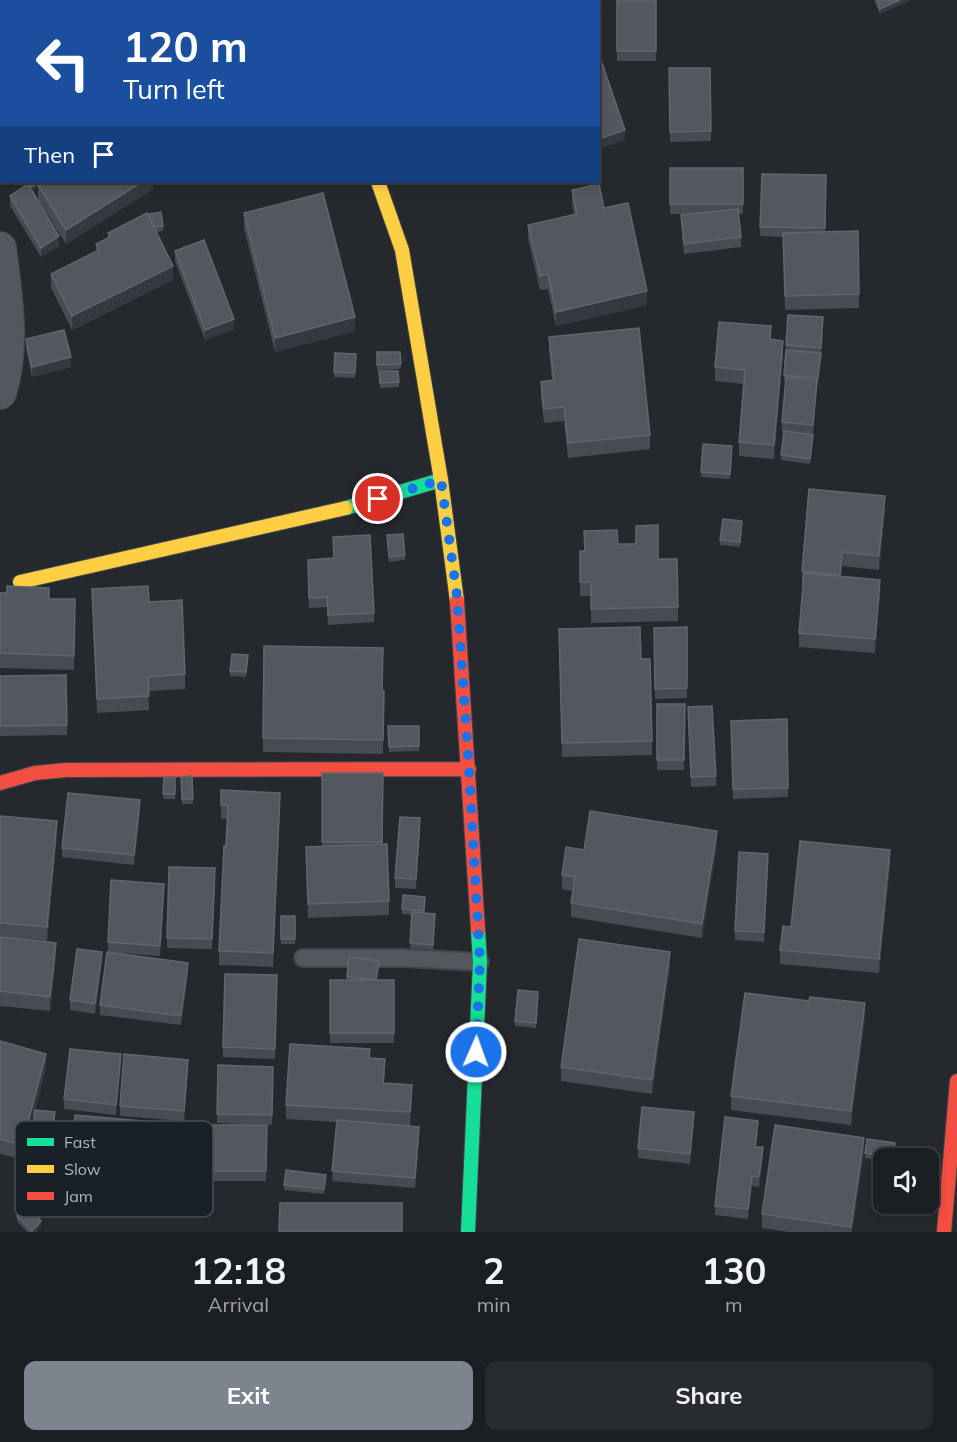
<!DOCTYPE html>
<html lang="en">
<head>
<meta charset="utf-8">
<style>
  body { margin:0; font-family:Mulish,sans-serif; background:#292c2f; color:#f1f3f6; height:100vh; display:flex; flex-direction:column; font-size:22px; white-space:nowrap }
  * { box-sizing:border-box; margin:0 }
  p { font-size:20px; color:#a0a2a5 }
  .icon { flex:none; width:33px; height:33px; fill:none; stroke:currentColor; stroke-width:2; stroke-linecap:round; stroke-linejoin:round }
  .map { position:relative; height:1232px; overflow:hidden }
  .details { display:flex; flex-direction:column; background:#1c1f22; flex:1 }
  .details>* { flex:none }
  .top-card { position:absolute; left:0px; top:0px; width:600px; height:183px; box-shadow:0 3px 9px #0003,0 0 0 2px #3a3d40; background:#1a4fa0; color:#fff; overflow:hidden }
  .fabs { position:absolute; left:873px; top:1148px; display:grid; gap:12px }
  .fabs a { display:grid; place-items:center; width:66px; height:66px; border-radius:12px; background:#1c1f22; box-shadow:0 3px 9px #0003,0 0 0 2px #3a3d40; font-size:30px }
  .pin { position:absolute; display:grid; place-items:center; width:51px; height:51px; color:#fff; margin:-26px; border:3px solid #fff; border-radius:50%; box-shadow:0 2px 6px #0007 }
  .me { position:absolute; width:66px; margin:-33px; rotate:2deg; stroke-linejoin:round; filter:drop-shadow(0 0 4px #0008) }
  .turn { display:flex; align-items:center; gap:21px; height:126px; padding:0 24px; font-size:27px }
  .turn .icon { width:78px; height:78px; stroke-width:2.5 }
  .turn b { display:block; font-size:42px; line-height:51px }
  .then { display:flex; align-items:center; height:57px; padding:0 24px; background:#0003; gap:12px; font-size:22px }
  .eta { display:flex; justify-content:space-evenly; align-items:center; height:102px; text-align:center }
  .eta b { font-size:36px; font-weight:700; line-height:42px }
  .cta { display:flex; gap:12px; margin-top:auto; padding:12px 24px }
  .cta a { flex:1; height:69px; border-radius:12px; background:#7e848d; color:#fff; font-size:24px; font-weight:700; line-height:69px; text-align:center }
  .cta a+a { background:#292c2f; color:#f1f3f6 }
  .map>svg:first-child { display:block }
</style>
</head>
<body>
<div class="map">
<svg width="957" height="1232" viewBox="0 0 957 1232">
  <rect width="100%" height="100%" fill="#25292e"/>
  <g fill="none" stroke-linecap="round" stroke-linejoin="round">
    <g stroke="#42464b" stroke-width="20">
      <path id="lane" d="M303 958H403L480 962"/>
    </g>
    <g stroke="#42464b" stroke-width="34">
      <path id="street" d="M0 248C6 295 15 347 0 393"/>
    </g>
    <g stroke="#42464b" stroke-width="16">
      <path id="fast" d="M346 508 441 480
        M468 1232 480 962 478 930"/>
    </g>
    <g stroke="#42464b" stroke-width="16">
      <path id="slow" d="M378 182 402 250 441 480 457 601
        M20 582 346 508"/>
    </g>
    <g stroke="#42464b" stroke-width="16">
      <path id="jam" d="M316 0 317 2
        M457 601 478 930
        M0 783 35 773 66 770 469 769
        M944 1232 957 1081"/>
    </g>
    <use href="#lane" stroke="#54575d" stroke-width="16"/>
    <use href="#street" stroke="#54575d" stroke-width="32"/>
    <use href="#fast" stroke="#16e098" stroke-width="14"/>
    <use href="#slow" stroke="#ffcf43" stroke-width="14"/>
    <use href="#jam" stroke="#f24e42" stroke-width="14"/>
  </g>
  <path fill="#484c52" d="M617 0H656V61H617Z
    M874 0H909V1L880 14Z
    M669 68H710L711 141 670 142Z
    M670 168H743V214H738L741 237V247L684 254 681 224V215L685 214H670Z
    M762 174 826 175 825 232 859 294V308L785 310 783 237 760 236Z
    M22 182H153V189L66 244 38 199V187L32 191 59 246 41 257 10 206V196L25 186Z
    M572 190 604 208 647 305 556 326 548 289 540 290 528 239V225L574 215 572 204Z
    M244 213 355 331 275 352 244 228Z
    M149 217 163 226V231L156 232 173 280 72 330 51 288V274L96 251V244L108 238V233Z
    M175 251 234 329 205 340 175 261Z
    M788 315 823 317 821 353 804 352 821 358 818 383H817L813 435V440L810 464 781 460 784 432H782V422L786 380H784V375Z
    M549 337 650 435V449L568 458 564 421 544 423 541 396V382L552 380 549 351Z
    M26 339 71 367 32 377 26 349Z
    M771 340 783 355 774 459 739 456V442L744 384 715 381V367Z
    M377 352H400L401 369 377 370Z
    M335 353 356 354 355 378 334 377Z
    M379 371H398L399 387 380 388Z
    M703 444 732 446 730 479 701 477Z
    M885 510 879 570 842 566 841 576 880 594 875 653 799 647V633L803 585H802V571Z
    M742 526 740 547 720 545V540Z
    M387 535 405 555V560L389 562Z
    M333 537 374 613V622L328 625 327 607 309 608 308 570 334 558Z
    M618 544 658 559H677L678 621 591 623V596H580V551H584Z
    M92 589 149 602 185 674V689L148 691 149 710 97 713Z
    M0 593 49 599 75 614 74 670 0 668Z
    M687 627V698L655 699 654 628Z
    M559 629 641 659 652 741V755L562 757Z
    M264 646 382 691H384L383 754 263 752Z
    M248 660 246 677 230 676V671Z
    M66 675 67 735 0 736V676Z
    M657 704H685L684 770H657Z
    M688 707 716 776V786L691 787Z
    M787 719 788 797 733 799 731 721Z
    M388 726H419V751L389 752Z
    M322 773H383V844L389 901V915L308 918 306 847H322Z
    M192 776 193 804H182L181 777Z
    M164 777H175V799H163Z
    M221 805 280 807 273 967 219 965V951L227 819H221Z
    M140 810 134 865 62 857V848Z
    M0 816 57 835 47 941 4 937 56 957 50 1011 0 1006Z
    M420 828 416 889 395 888V878Z
    M717 845 702 938 571 917V903L573 891 562 889V875L584 850Z
    M768 864 764 942 735 940V931Z
    M890 864 879 973 780 964V950L791 927Z
    M169 867 215 878 212 949 167 948Z
    M164 894 160 956 108 952V942Z
    M425 897 424 913 435 914 433 950 410 948 412 915 402 914V909Z
    M281 916H295V944H281Z
    M102 962 95 1014 70 1010V1000Z
    M379 966 377 980H394V1043H330V980H347V977Z
    M670 966 652 1094 561 1081V1067Z
    M188 973 181 1025 100 1015V1005Z
    M277 975 275 1059 223 1057V1047Z
    M538 997 536 1028 515 1026V1021Z
    M809 1001 865 1017 851 1125 731 1110V1096Z
    M0 1041 46 1068 22 1159 0 1154Z
    M370 1058 385 1073 384 1083 412 1099 410 1126 419 1137 415 1188 332 1181 337 1122 286 1119V1105Z
    M121 1064 116 1115 64 1109V1099Z
    M218 1065 273 1067 272 1125 217 1123Z
    M188 1069 184 1121 120 1116V1106Z
    M55 1117 52 1136 33 1134V1129Z
    M694 1122 690 1164 638 1158V1148Z
    M204 1125H267L266 1181H203Z
    M758 1131 756 1147 763 1157 759 1187 752 1186 748 1219 715 1215V1206Z
    M176 1138 171 1195 70 1186V1172Z
    M895 1148 894 1158H884V1161L865 1158V1153Z
    M864 1152 852 1232H789L762 1228V1214Z
    M326 1180 324 1194 284 1190V1185Z
    M64 1194 58 1207 43 1201V1196Z
    M17 1216 41 1226 36 1232H27L17 1221Z"/>
  <path fill="#35393f" d="M900 0H909V1L880 14V9Z
    M2 74V88L0 89V75Z
    M625 130V140L598 149V139Z
    M39 182H45L38 185V187L30 193V188Z
    M142 182H153V189L66 244V230Z
    M59 236V246L41 257V248Z
    M173 266V280L72 330V316Z
    M647 291V305L556 326V312Z
    M355 317V331L275 352V338Z
    M234 319V329L205 340V330Z
    M783 341V355L774 459V445Z
    M71 357V367L32 377V367Z
    M817 380V389L813 435V425Z
    M885 496V510L879 570V556Z
    M842 552V566L840 589V575Z
    M880 580V594L875 653V639Z
    M280 793V807L273 967V953Z
    M140 800V810L134 865V855Z
    M420 818V828L416 889V879Z
    M57 821V835L47 941V927Z
    M717 831V845L702 938V924Z
    M890 850V864L879 973V959Z
    M164 884V894L160 956V946Z
    M56 943V957L50 1011V997Z
    M102 952V962L95 1014V1004Z
    M670 952V966L652 1094V1080Z
    M188 963V973L181 1025V1016Z
    M865 1003V1017L851 1125V1111Z
    M46 1054V1068L22 1159V1145Z
    M121 1054V1064L116 1115V1105Z
    M188 1060V1069L184 1121V1111Z
    M412 1085V1099L410 1127V1112Z
    M694 1112V1122L690 1164V1154Z
    M758 1121V1131L755 1156V1147Z
    M176 1124V1138L171 1195V1181Z
    M419 1127V1137L415 1188V1178Z
    M864 1138V1152L852 1232H851Z
    M763 1147V1157L759 1187V1177Z
    M752 1176V1186L748 1219V1209Z
    M64 1189V1194L58 1207V1202Z
    M41 1221V1226L36 1232H32Z"/>
  <path fill="#53575e" stroke="#61666d" stroke-width="1.5" d="M0 0H73V2H2V74L0 75Z
    M148 0H240L241 2H145Z
    M563 0H574V2H559Z
    M617 0H656V51H617Z
    M877 0H900L880 9Z
    M599 54 625 130 598 139V55Z
    M669 68H710L711 131 670 132Z
    M670 168H743V204H670Z
    M762 174 826 175 825 228 760 227Z
    M25 182H39L30 188Z
    M43 182H142L66 230 38 185Z
    M28 184 59 236 41 248 10 196Z
    M599 184 604 208 628 203 647 291 556 312 548 274 540 276 528 225 577 214 572 190Z
    M323 193 355 317 275 338 244 213Z
    M738 209 741 237 684 244 681 215Z
    M161 212 163 226 154 227 150 218 149 214Z
    M147 213 173 266 72 316 51 274 99 250 96 244 110 237 108 233Z
    M858 231 859 294 785 296 783 233Z
    M204 240 234 319 205 330 175 251Z
    M788 315 823 317 821 348 786 345Z
    M719 322 771 326 770 339 783 341 774 445 739 442 745 370 715 367Z
    M639 328 650 435 568 443 564 407 544 409 541 382 554 380 549 337Z
    M64 330 71 357 32 367 26 339Z
    M786 350 821 353 818 378 784 375Z
    M377 352H400L401 364 377 365Z
    M335 353 356 354 355 373 334 372Z
    M379 371H398L399 382 380 383Z
    M786 377 817 380 813 425 782 422Z
    M784 431 813 435 810 459 781 455Z
    M703 444 732 446 730 474 701 472Z
    M809 489 885 496 879 556 842 552 840 575 802 571Z
    M723 519 742 521 740 542 720 540Z
    M658 525V559H677L678 607 591 609V582H580V551H585L584 531 617 530 618 544H636V526Z
    M403 534 405 555 389 557 387 535Z
    M370 535 374 613 328 615 327 597 309 598 308 560 334 558 333 537Z
    M804 573 880 580 875 639 799 633Z
    M7 586 49 588V599H75L74 656 0 653V593H7Z
    M148 586 149 602 182 600 185 674 148 677 149 696 97 699 92 589Z
    M640 627 641 659H650L652 741 562 743 559 629Z
    M687 627V688L655 689 654 628Z
    M264 646 383 648 382 691H384L383 740 263 738Z
    M232 654 248 655 246 672 230 671Z
    M66 675 67 725 0 726V676Z
    M657 704H685L684 760H657Z
    M712 706 716 776 691 777 688 707Z
    M787 719 788 788 733 789 731 721Z
    M388 726H419V746L389 747Z
    M322 773H383L382 842H322Z
    M192 776 193 799H182L181 777Z
    M164 777H175V794H163Z
    M221 790 280 793 273 953 219 951 224 846 226 847 228 805H221Z
    M68 793 140 800 134 855 62 848Z
    M590 811 717 831 702 924 571 903 575 877 562 875 566 847 584 850Z
    M0 816 57 821 47 927 0 923Z
    M400 817 420 818 416 879 395 878Z
    M800 841 890 850 879 959 780 950 783 926 791 927Z
    M387 844 389 901 308 904 306 847Z
    M739 852 768 854 764 932 735 931Z
    M169 867 215 868 212 939 167 938Z
    M111 880 164 884 160 946 108 942Z
    M403 895 425 897 424 911 402 909Z
    M412 912 435 914 433 945 410 943Z
    M281 916H295V939H281Z
    M0 937 56 943 50 997 0 991Z
    M579 939 670 952 652 1080 561 1067Z
    M77 949 102 952 95 1004 70 1000Z
    M107 952 188 963 181 1016 100 1005Z
    M349 957 379 961 376 980 347 977Z
    M225 974 277 975 275 1049 223 1047Z
    M330 980H394V1033H330Z
    M518 990 538 992 536 1023 515 1021Z
    M745 993 809 1001 810 997 865 1003 851 1111 731 1096Z
    M0 1041 46 1054 22 1145 0 1139Z
    M290 1044 370 1049 369 1058 385 1059 383 1083 412 1085 410 1112 286 1105Z
    M70 1049 121 1054 116 1105 64 1099Z
    M124 1054 188 1060 184 1111 120 1106Z
    M218 1065 273 1067 272 1115 217 1114Z
    M642 1107 694 1112 690 1154 638 1148Z
    M35 1110 55 1112 52 1131 33 1129Z
    M75 1115 176 1124 171 1181 70 1172Z
    M725 1117 758 1121 755 1147H763L759 1177 752 1176 748 1209 715 1206Z
    M337 1120 419 1127 415 1178 332 1171Z
    M204 1125H267L266 1171H203Z
    M775 1125 864 1138 851 1227 762 1214Z
    M867 1139 895 1143 893 1157 865 1153Z
    M286 1170 326 1175 324 1189 284 1185Z
    M280 1203H402V1232H279Z
    M26 1206 41 1221 32 1231 17 1216Z"/>
  <g fill="none" stroke-linecap="round" stroke-linejoin="round">
    <path stroke="#1a73e8" stroke-width="10" stroke-dasharray="0 18" d="M378 499 441 480 457 596 469 769 480 962 476 1052"/>
  </g>
  <rect x="15" y="1121" width="198" height="96" rx="9" fill="#1a2028" stroke="#464d56" stroke-width="1.5"/>
  <rect x="27" y="1138" width="27" height="8" fill="#16e098"/>
  <rect x="27" y="1165" width="27" height="8" fill="#ffcf43"/>
  <rect x="27" y="1192" width="27" height="8" fill="#f24e42"/>
  <g font-size="16" fill="#aeb5c0">
    <text x="64" y="1148">Fast</text>
    <text x="64" y="1175">Slow</text>
    <text x="64" y="1202">Jam</text>
  </g>
</svg>
<div class="fabs">
<a><svg class="icon" aria-label="sound" viewBox="0 0 24 24"><path d="M4 9h4l5-4v14l-5-4H4zM17 9q2 3 0 6"/></svg></a>
</div>
<div class="pin" style="left:378px;top:499px;background:#d93025"><svg class="icon" aria-label="arrive" viewBox="0 0 24 24"><path d="M6 21V4h12l-3 4 3 4H6"/></svg></div>
<svg class="me" style="left:476px;top:1052px" viewBox="-20 -20 40 40"><circle r="17" fill="#1a73e8" stroke="#fff" stroke-width="3"/><path d="M0-11L8 9 0 5-8 9z" fill="#fff"/></svg>
<div class="top-card">
<div class="turn"><svg class="icon" aria-label="left" viewBox="0 0 24 24"><path d="M17 20v-9H6M10 6l-5 5 5 5"/></svg><div><b>120 m</b>Turn left</div></div>
<div class="then">Then<svg class="icon" aria-label="arrive" viewBox="0 0 24 24"><path d="M6 21V4h12l-3 4 3 4H6"/></svg></div>
</div>
</div>
<section class="details">
<div class="eta">
<div><b>12:18</b><p>Arrival</p></div>
<div><b>2</b><p>min</p></div>
<div><b>130</b><p>m</p></div>
</div>
<div class="cta"><a>Exit</a><a>Share</a></div>
</section>
</body>
</html>
